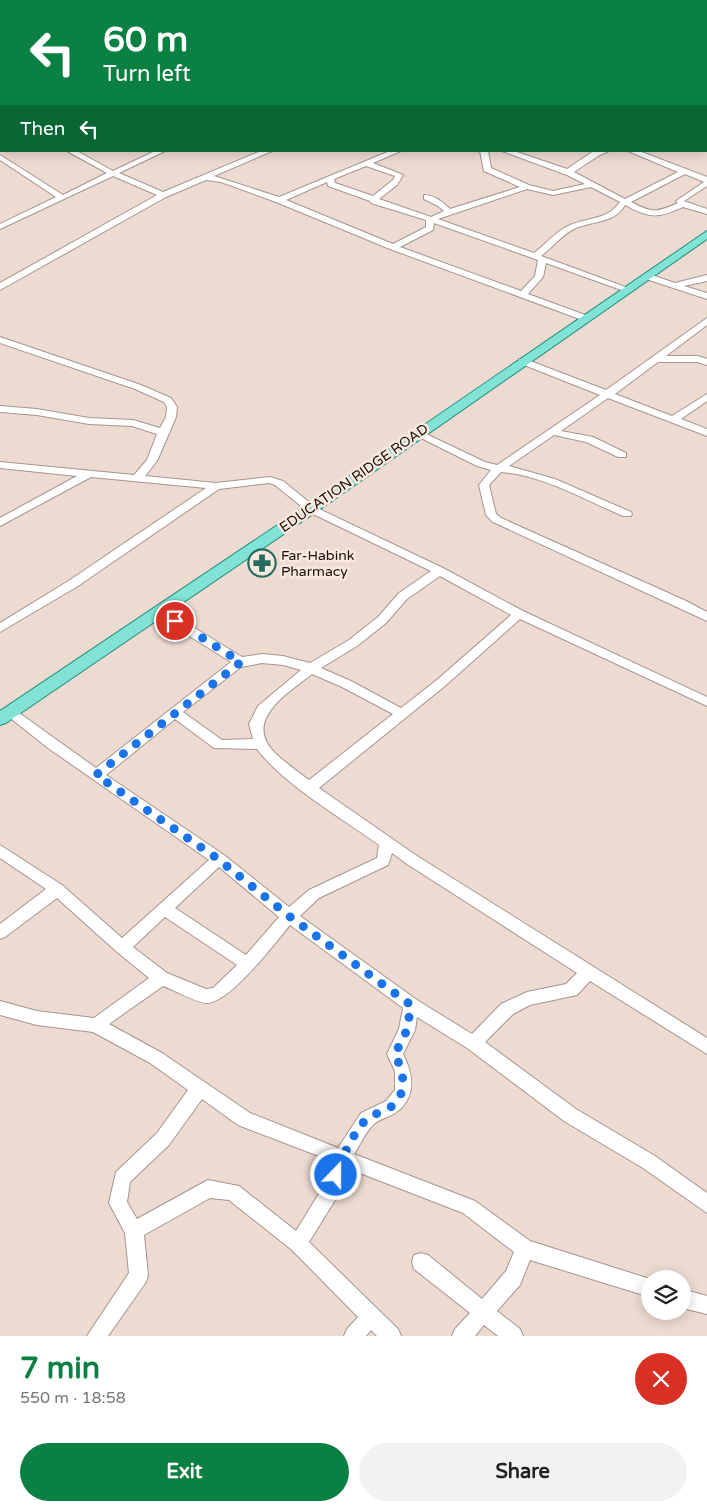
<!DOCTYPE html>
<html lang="en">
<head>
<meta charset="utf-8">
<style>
  body { margin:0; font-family:"Varela Round",sans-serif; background:#f2f2f2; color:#222; height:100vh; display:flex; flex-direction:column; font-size:19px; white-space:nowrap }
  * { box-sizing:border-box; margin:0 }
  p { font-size:16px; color:#767676 }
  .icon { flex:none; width:28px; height:28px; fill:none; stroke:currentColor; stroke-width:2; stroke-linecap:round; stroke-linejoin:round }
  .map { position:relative; height:1336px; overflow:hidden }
  .panel { display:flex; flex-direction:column; background:#fff; flex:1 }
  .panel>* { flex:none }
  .guide { position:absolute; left:0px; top:0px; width:708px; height:152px; box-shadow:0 2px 12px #0003; background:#0b8043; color:#fff; overflow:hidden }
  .buttons { position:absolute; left:641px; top:1270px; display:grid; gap:10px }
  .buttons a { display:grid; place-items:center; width:50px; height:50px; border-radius:50%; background:#fff; box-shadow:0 2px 12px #0003; font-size:25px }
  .pin { position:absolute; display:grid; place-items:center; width:42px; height:42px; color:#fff; margin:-21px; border:2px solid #fff; border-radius:50%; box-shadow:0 1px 5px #0007 }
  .me { position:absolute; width:55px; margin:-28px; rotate:22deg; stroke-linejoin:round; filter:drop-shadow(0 0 4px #0008) }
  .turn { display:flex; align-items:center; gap:18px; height:105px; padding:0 20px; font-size:22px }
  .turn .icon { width:65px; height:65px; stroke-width:2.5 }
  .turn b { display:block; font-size:35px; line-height:42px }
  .then { display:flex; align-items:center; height:48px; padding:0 20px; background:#0003; gap:10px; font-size:19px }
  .round { display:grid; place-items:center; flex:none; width:52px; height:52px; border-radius:26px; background:#f2f2f2 }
  .headline { display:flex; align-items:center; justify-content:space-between; height:85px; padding:0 20px }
  h1 { font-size:30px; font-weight:700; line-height:38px; color:#0b8043 }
  .action { display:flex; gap:10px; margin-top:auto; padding:10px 20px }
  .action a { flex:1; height:58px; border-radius:30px; background:#0b8043; color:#fff; font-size:20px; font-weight:700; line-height:58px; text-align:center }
  .action a+a { background:#f2f2f2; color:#222 }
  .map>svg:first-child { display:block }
</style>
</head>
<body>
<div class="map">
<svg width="707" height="1336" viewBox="0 0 707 1336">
  <rect width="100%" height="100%" fill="#eddbd1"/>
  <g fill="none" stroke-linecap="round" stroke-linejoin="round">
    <path stroke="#93c3b9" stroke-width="2" d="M632 0 635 1"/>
    <g stroke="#a6958c" stroke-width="2">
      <path id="minor" d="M109 0H115L116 1H110Z
        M290 0H297L298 1H291Z
        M345 0H353L354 1H346Z
        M468 0H475L476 1H469Z
        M0 17H1V21H0Z
        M706 55H707V60H706Z
        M0 78H1V82H0Z
        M706 92H707V96H706Z
        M0 134H1V138H0Z
        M67 151H77L113 171 155 151H165L119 173 163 192 261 151H272L214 176 279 197 390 151H401L373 163 403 175 397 185 379 199 431 217 444 211 438 206 424 199V195C434 195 443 202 450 209L520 187 484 171 480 151H488L491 168 529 185 553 191 585 184 567 175 502 151H514L567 169 592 152 609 151 598 156 574 172 625 199 678 172 628 151H639L707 177V186L684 201 707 209V214L683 207C658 218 651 219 625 205 613 225 591 220 572 230 561 236 552 248 541 256L631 289 624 291 546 263 543 277 528 294 588 316V320L585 321 390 249 276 202 221 182 206 180 166 197 0 290V283L157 195 113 176 0 229V224L56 197 0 160V155L63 195 107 173ZM366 166 395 176 394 179 373 196 335 183 334 179ZM685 174 704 182 676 201 678 203C656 213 652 213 631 202ZM327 182 328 186 370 201 371 203 426 220V227L393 244 286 200ZM591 187 620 202C607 221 586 217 568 226 555 232 545 245 534 253L438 219 527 189 553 195ZM434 223 538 260 535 276 521 291 400 247 433 230Z
        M646 273 675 283 707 275V281L684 286 707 293V299L643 278 642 276Z
        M707 318V325L666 356H698L707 359V365L697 362H658L615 394 672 416 707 394V401L681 419 707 429V436L608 398 561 431 593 437 626 453V457H618L586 442 554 435 509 466 555 479 631 512 632 514 631 516H623C585 500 543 475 501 472L489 485 496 514 501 518 684 600 707 612V621L493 522 486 515 479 485 491 470 477 466 413 434 418 431 422 432 485 462 497 465 600 395 519 363V359H525L606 390Z
        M0 337 141 385 171 398 177 407 176 417 157 461 145 476 216 483 270 477 283 481 315 507 443 568 523 611 707 697V706L520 619 446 685 319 788 417 856 707 1038V1054L590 981 577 995 530 1005 513 1014 485 1042 576 1109 655 1156 707 1193V1213L643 1168 564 1121 467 1048 417 1017 415 1030 403 1054C413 1074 417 1095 398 1111 391 1117 381 1118 374 1124 366 1131 360 1145 354 1154L475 1201 530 1241 650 1279V1297L530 1260 520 1285 497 1311 520 1329 523 1336H498L484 1325 475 1336H452L455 1329 470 1313 414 1269 412 1262 414 1255 421 1253 428 1255 482 1299 506 1271 514 1252 463 1213 347 1168 337 1197 309 1242 398 1329 401 1336H377L371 1330 366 1336H344L347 1329 358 1317 292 1250 229 1200 210 1198 144 1235 148 1275 146 1282 108 1336H87L129 1273 125 1233 109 1203 116 1172 157 1133 188 1090 150 1063 93 1032 37 1025 0 1015V1001L37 1011 94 1018 149 978 117 952 57 898 5 937 0 939V924L46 889 0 858V845L62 885 122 938 209 860 48 748 4 713 5 710H15L96 768 231 662 154 614 152 611 154 608H162L242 657 262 654 283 656 310 663 349 640 378 617 399 593 431 571 307 511 275 485 269 483 219 489 78 586 0 632V623L70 580 206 488 91 477 0 526V518L77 476 0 468V462L134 475 147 460 157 434 132 426 89 424 37 415 0 412V406L37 409 89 418 133 420 160 428 166 417 167 407 164 402 135 389 0 343ZM440 576 511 615 438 679 401 708 351 681 321 668 357 646 386 623 407 599ZM262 663 283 665 301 670 258 706 249 724 253 739 222 740 183 712 241 667ZM312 674 342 687 393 714 309 780C298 772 286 763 276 754 241 721 288 693 312 674ZM175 719 214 748 257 749C284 785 342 818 379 845L377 858 309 890 289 907 224 855 106 775ZM392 853 407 864 577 973 566 984 527 992 501 1004 472 1034 417 1000 300 916 319 898 388 865ZM219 867 279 917 246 955 175 908ZM165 917 237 965 213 988 206 989 167 973 133 947ZM290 925 403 1008 399 1029 387 1054 395 1071V1090L386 1101 361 1113 338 1148 250 1113 162 1053 109 1024 163 986C174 990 195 1002 206 1003 229 1004 275 943 290 925ZM202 1099 238 1125 332 1161 323 1187 296 1231 239 1186 208 1180 137 1219 127 1202 130 1182 169 1145Z
        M682 1289 707 1296V1314L682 1308Z"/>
    </g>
    <g stroke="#258d7d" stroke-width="2">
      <path id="major" d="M707 231V239L316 512 6 723 0 725V711L306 506Z"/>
    </g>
    <use href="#minor" fill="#fff" fill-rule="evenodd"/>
    <use href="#major" fill="#81e3d6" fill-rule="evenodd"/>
  </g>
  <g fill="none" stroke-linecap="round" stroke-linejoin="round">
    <path stroke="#1a73e8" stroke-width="9" stroke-dasharray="0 16.2" d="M175 621 241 662 96 775 218 859 289 916 411 1005 407 1030 395 1054C403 1072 409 1091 392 1106 385 1112 375 1113 368 1118 356 1127 340 1161 336 1175"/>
  </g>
  <defs>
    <g id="pharmacy-ring" transform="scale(1.4375)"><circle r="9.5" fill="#fbe8de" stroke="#246b60" stroke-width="1.5"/><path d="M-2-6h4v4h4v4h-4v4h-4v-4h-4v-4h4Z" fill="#246b60"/></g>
  </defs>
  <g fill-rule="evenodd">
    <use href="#pharmacy-ring" x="262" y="563"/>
  </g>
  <g text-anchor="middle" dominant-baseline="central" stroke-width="5" stroke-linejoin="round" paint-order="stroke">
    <g font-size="14" fill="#16100c" stroke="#fbe8de">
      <text transform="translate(354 478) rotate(-35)">EDUCATION RIDGE ROAD</text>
    </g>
    <g font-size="14" fill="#16100c" stroke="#fbe8de" text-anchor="start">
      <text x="281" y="555">Far-Habink<tspan x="281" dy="16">Pharmacy</tspan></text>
    </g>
  </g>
</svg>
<div class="buttons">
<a><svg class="icon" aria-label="layers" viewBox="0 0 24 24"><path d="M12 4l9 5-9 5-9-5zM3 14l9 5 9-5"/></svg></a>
</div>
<div class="pin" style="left:175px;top:621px;background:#d93025"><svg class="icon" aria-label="arrive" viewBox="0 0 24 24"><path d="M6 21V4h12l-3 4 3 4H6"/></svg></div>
<svg class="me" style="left:336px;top:1175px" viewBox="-20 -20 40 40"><circle r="17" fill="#1a73e8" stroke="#fff" stroke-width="3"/><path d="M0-11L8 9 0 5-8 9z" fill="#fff"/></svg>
<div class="guide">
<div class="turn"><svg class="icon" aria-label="left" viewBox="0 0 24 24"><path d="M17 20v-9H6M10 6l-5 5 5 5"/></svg><div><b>60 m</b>Turn left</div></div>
<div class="then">Then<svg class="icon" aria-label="left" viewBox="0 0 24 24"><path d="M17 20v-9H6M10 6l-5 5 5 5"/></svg></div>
</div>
</div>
<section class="panel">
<div class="headline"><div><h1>7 min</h1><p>550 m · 18:58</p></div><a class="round" style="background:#d93025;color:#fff"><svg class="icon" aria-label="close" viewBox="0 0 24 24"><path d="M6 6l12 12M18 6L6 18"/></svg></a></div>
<div class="action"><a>Exit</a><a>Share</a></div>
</section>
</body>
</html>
